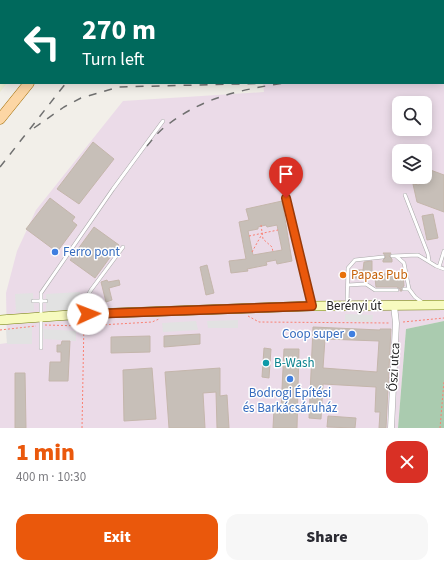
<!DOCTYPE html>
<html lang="en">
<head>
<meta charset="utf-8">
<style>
  body { margin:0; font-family:"Source Sans 3",sans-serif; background:#f7f7f7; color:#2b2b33; height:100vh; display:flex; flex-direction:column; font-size:15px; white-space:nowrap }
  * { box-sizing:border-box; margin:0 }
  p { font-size:13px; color:#7c7c81 }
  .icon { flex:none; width:22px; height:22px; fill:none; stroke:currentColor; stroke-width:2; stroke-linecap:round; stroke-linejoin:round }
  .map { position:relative; height:428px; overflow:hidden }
  .sheet { display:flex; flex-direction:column; background:#fff; flex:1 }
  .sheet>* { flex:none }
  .top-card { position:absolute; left:0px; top:0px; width:444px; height:84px; box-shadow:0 2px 10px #0003; background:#00695c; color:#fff; overflow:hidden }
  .tools { position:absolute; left:392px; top:96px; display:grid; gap:8px }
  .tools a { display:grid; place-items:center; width:40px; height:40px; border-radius:8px; background:#fff; box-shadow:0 2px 10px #0003; font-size:20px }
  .pin { position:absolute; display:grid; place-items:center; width:34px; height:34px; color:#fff; margin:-41px -17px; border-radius:50% 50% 50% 0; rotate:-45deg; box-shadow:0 0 4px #0007 }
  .pin .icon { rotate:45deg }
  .me { position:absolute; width:44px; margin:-22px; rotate:88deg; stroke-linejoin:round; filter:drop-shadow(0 0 3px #0008) }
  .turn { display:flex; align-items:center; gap:14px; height:84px; padding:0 16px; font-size:18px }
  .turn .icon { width:52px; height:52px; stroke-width:2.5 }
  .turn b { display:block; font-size:28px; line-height:34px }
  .round { display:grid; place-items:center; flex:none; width:42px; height:42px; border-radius:12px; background:#f7f7f7 }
  .overview { display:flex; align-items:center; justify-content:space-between; height:68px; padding:0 16px }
  h1 { font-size:24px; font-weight:800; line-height:30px; color:#ea580c }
  .action { display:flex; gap:8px; margin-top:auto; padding:8px 16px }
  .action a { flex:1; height:46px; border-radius:12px; background:#ea580c; color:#fff; font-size:16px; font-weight:800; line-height:46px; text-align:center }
  .action a+a { background:#f7f7f7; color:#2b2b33 }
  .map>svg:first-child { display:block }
</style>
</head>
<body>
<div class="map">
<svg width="444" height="428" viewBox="0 0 444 428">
  <rect width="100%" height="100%" fill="#f2efe9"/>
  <path fill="#ebdbe8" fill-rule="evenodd" d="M232 0H444V321L406 329 398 428H0V344L7 343 6 293 17 251 36 210 123 101 264 92 263 83H443V1ZM399 103H425V129H399ZM399 151H425V177H399Z"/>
  <path fill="#eef0d5" d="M0 0H74L1 1V83H7L0 92Z"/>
  <path fill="#aacbaf" d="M444 321V428H398L406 329Z"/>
  <path fill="#e2e2e2" d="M80 292 81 310 46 311V294Z
    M33 293 34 311 16 312 15 294Z
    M345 314 373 315 372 322 345 321Z
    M238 320V328H208L207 321Z
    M196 321 198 330 163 332 162 323Z
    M32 326V344H7L6 329Z
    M43 329 76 331V341L44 339Z"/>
  <path fill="#c7bfb8" stroke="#c4b6ab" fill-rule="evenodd" d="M93 142 114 159 79 204 57 189Z
    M425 168 444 175V212L417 202 413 184 419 185 421 177H425Z
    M50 198 75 217 72 221 77 225 57 252 26 229Z
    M282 201 292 261 277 264 276 260 266 262 267 265 247 269 248 271 231 273 229 261 246 259 239 222 249 220 246 209ZM266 225 267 227 277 225 282 250 253 255 248 231 258 229V227Z
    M433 214 438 238 427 240 422 216Z
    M94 227 119 245 95 278 70 260Z
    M383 253H391L389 256 392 259V262H383V260L386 257Z
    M372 261V273H385V277L394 276V274H403L404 286 401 288 402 291H400V289L397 287H376L375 278H354V270H363L364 262Z
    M207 265 214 293 206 295 200 267Z
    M107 280 108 282 119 280 120 285 109 288 112 300 106 302 101 282Z
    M313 327 380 330V329H391L386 428H379L380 412H375L376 387 323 384 321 419 309 418ZM325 339 379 341 377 372 323 368Z
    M200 334V344L164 347V336Z
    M150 336V352L111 353V337Z
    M62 341H70L68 381H49L50 362H61V352H57V345H61Z
    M264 348 271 349 269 378 262 377Z
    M284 349H299L297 428H273L274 409H281Z
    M152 368 156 419 124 421 123 370Z
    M220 368V396L227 395 229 428H217L216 392 203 393 205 428H169L165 372Z
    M15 373H25L26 428H15Z
    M328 416 356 418 355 428 327 427Z"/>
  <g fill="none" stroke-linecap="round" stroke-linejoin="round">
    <g stroke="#a9a9a9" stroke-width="4">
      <path id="lane" d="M405 195 428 254 429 261
        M286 198 311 305
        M392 256 418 255 436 266 444 269
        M396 256 404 263 409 289
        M439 267 444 251
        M348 285 366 284 375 290H397
        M404 289H409L415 297 423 303
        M80 300 88 299
        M33 301H46
        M347 305 348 268 355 260 383 257
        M88 312V295L91 290 123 247
        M41 348V293L113 189 163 121"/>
    </g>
    <g stroke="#a9a9a9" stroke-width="7">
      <path id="street" d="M391 428 396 323 394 306"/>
    </g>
    <g stroke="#707d05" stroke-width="10">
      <path id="secondary" d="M0 320 84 314 312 306 444 305"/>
    </g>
    <g stroke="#a06b00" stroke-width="11">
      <path id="primary" d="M94 1 95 0
        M0 119 29 83"/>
    </g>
    <path stroke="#fa8072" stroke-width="1" stroke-dasharray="2 2" stroke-linecap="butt" d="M261 225 263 239 272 247 273 252
      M249 236 278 230
      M252 252 262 234
      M248 316 259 322 390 323
      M403 322 444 318
      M45 325 83 326 152 322 159 319
      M0 330 36 326
      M82 428 84 321
      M440 428 444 381"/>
    <use href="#lane" stroke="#fff" stroke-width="3"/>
    <use href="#street" stroke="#fff" stroke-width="6"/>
    <use href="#secondary" stroke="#f7fabf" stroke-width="9"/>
    <use href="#primary" stroke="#fcd6a4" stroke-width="10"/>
    <path stroke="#707070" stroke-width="1.5" stroke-dasharray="8 8" stroke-linecap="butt" d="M132 1 133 0
      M34 128 64 107 81 98 119 87 275 83
      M147 146C153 139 159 131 166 126 203 97 240 90 284 83
      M0 167 66 83"/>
  </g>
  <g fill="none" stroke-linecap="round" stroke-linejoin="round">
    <g stroke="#983908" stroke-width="10">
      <path id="route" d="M88 314 312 306 286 198"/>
    </g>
    <use href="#route" stroke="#ea580c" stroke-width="7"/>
  </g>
  <g fill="#3f7fe0" stroke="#fff" stroke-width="1.5">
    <circle cx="55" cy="252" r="4"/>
    <circle cx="352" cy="334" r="4"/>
    <circle cx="290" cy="379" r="4"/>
  </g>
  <circle fill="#e8710a" stroke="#fff" stroke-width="1.5" cx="343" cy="275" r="4"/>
  <circle fill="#0f9aa8" stroke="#fff" stroke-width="1.5" cx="266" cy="363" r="4"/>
  <g text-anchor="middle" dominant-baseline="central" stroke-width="3" stroke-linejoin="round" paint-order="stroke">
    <g font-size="13" fill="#366cbe" stroke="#fff" text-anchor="start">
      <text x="63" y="252">Ferro pont</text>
      <text x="344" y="334" text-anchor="end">Coop super</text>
      <text x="290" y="393" text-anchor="middle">Bodrogi Építési<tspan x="290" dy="15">és Barkácsáruház</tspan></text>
    </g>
    <g font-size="13" fill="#c56008" stroke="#fff" text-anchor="start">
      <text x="351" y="275">Papas Pub</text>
    </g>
    <g font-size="13" fill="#222" stroke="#fff">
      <text x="354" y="306">Berényi út</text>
      <text transform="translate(394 367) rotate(-87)">Őszi utca</text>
    </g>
    <g font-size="13" fill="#0d838f" stroke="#fff" text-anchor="start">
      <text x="274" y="363">B-Wash</text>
    </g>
  </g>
</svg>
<div class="tools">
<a><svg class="icon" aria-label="search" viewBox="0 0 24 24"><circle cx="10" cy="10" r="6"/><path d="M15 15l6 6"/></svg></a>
<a><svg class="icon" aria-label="layers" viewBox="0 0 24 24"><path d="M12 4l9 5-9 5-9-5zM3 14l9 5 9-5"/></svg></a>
</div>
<div class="pin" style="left:286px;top:198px;background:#d93025"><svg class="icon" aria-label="arrive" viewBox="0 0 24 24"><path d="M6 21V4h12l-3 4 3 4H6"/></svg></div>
<svg class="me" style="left:88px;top:314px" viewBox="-20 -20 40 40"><circle r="19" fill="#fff"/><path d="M0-13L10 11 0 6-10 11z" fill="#ea580c"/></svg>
<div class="top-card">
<div class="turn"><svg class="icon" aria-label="left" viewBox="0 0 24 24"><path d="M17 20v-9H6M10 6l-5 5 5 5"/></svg><div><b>270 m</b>Turn left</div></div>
</div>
</div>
<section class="sheet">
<div class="overview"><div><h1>1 min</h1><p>400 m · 10:30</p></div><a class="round" style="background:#d93025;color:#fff"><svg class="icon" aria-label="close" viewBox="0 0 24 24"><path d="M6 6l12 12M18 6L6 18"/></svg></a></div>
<div class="action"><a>Exit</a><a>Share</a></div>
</section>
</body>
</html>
